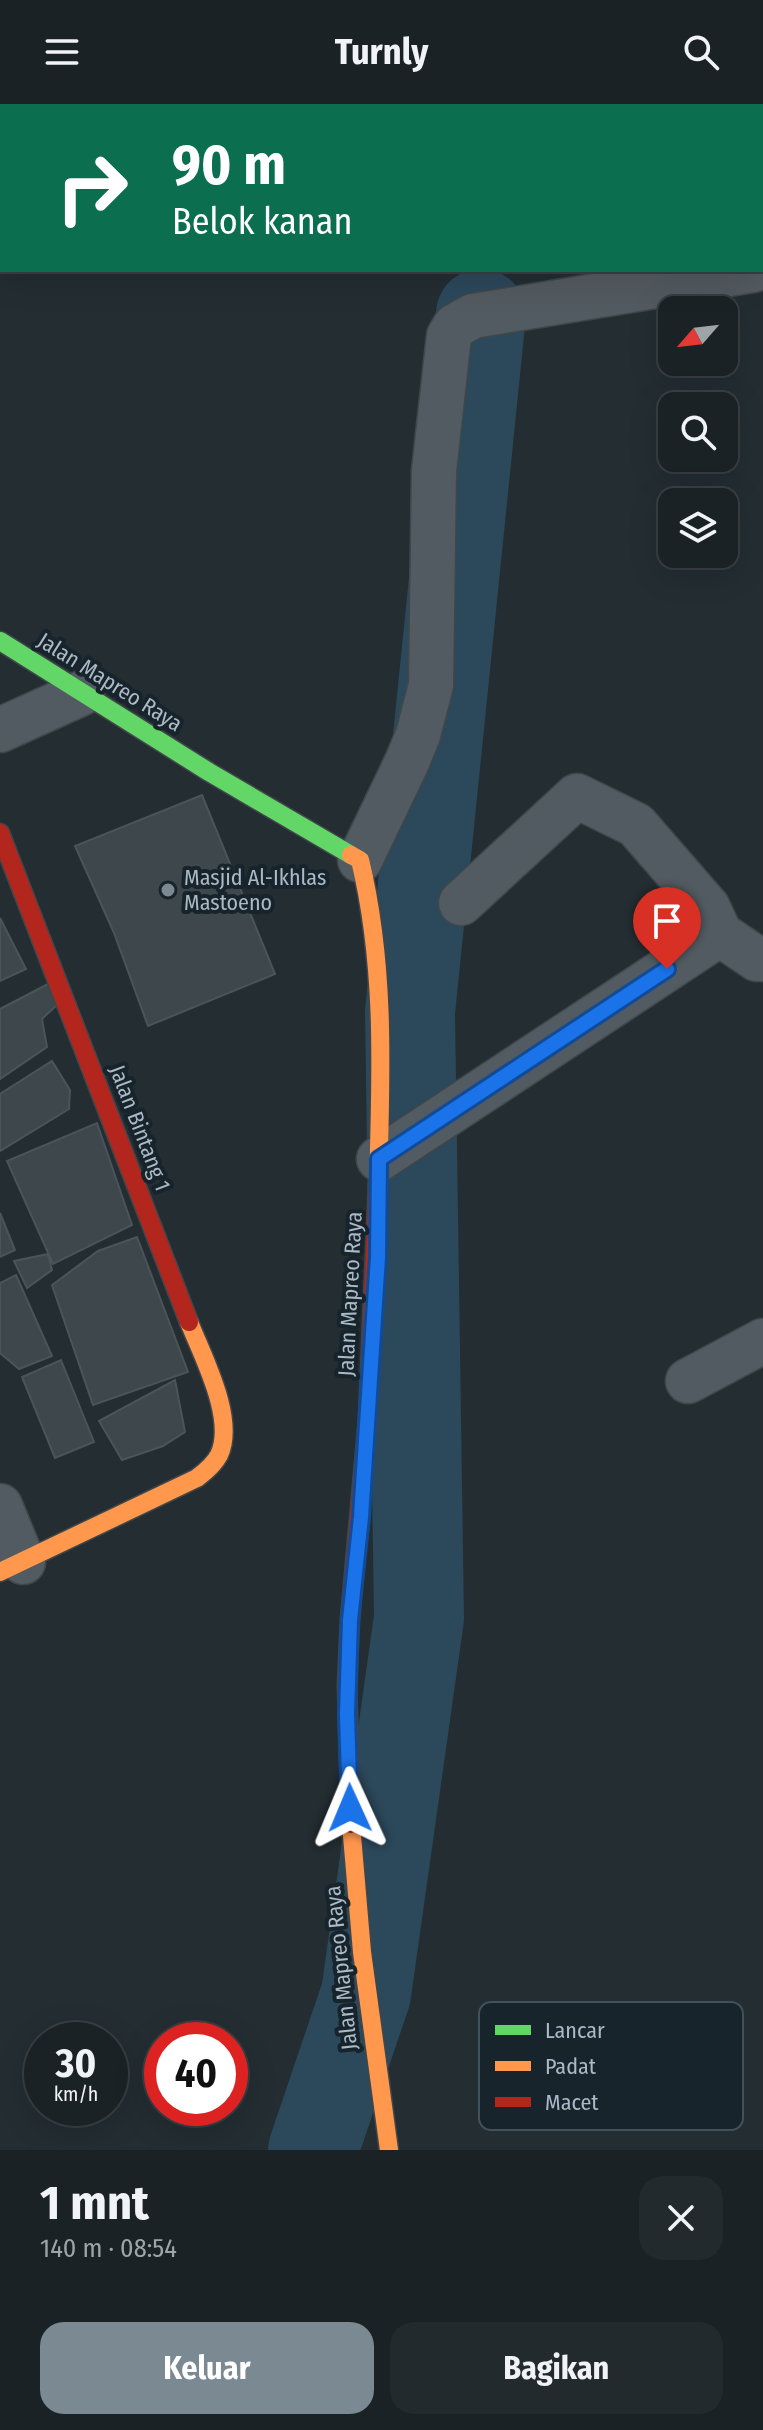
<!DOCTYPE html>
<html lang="id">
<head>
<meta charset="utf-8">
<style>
  body { margin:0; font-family:"Fira Sans Condensed",sans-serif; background:#232a2e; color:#f1f3f6; height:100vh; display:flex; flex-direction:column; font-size:30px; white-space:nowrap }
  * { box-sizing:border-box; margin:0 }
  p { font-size:26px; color:#9fa4a7 }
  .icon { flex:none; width:44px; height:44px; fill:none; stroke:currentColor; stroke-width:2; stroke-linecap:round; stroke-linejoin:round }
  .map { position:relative; height:2046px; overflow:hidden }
  .side { display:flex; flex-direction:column; background:#1a2226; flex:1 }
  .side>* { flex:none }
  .guide { position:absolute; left:0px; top:0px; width:764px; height:168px; box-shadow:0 8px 32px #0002,0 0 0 2px #383f43; background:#0b6e4f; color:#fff; overflow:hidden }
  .needle { width:52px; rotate:242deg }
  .buttons { position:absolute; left:658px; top:192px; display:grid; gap:16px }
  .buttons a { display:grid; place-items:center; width:80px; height:80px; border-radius:16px; background:#1a2226; box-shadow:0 8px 32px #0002,0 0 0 2px #383f43; font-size:40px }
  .speed { position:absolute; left:24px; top:1918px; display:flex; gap:16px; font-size:40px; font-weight:700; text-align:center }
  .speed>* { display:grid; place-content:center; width:104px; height:104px; border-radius:50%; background:#1a2226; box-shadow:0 8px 32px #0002,0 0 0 2px #383f43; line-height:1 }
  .speed small { font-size:20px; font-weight:400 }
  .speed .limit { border:12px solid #d22; background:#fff; color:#111 }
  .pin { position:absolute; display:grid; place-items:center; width:68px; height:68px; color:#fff; margin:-82px -34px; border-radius:50% 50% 50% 0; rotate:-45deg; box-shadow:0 0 8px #0007 }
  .pin .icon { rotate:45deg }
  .me { position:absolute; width:88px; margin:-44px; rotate:359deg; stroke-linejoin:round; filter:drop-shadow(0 0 6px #0008) }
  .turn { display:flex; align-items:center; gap:28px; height:168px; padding:0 40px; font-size:36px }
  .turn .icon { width:104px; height:104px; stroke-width:2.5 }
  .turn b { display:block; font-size:56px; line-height:68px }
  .round { display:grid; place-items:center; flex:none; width:84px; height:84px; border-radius:24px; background:#232a2e }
  .headline { display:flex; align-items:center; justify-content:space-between; height:136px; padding:0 40px }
  h1 { font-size:48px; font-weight:700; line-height:60px }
  .action { display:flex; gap:16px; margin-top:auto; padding:16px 40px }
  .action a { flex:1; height:92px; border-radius:24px; background:#7b8992; color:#fff; font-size:32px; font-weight:700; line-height:92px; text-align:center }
  .action a+a { background:#232a2e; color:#f1f3f6 }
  header { display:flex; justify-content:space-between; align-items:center; height:104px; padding:0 40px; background:#1a2226; font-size:36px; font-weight:700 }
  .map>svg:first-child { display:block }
</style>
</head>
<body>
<header><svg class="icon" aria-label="menu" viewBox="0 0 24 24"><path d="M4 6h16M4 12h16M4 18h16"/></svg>Turnly<svg class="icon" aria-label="search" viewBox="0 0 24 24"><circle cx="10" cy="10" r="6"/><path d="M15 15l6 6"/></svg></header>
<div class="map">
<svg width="763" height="2046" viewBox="0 0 763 2046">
  <rect width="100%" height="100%" fill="#232d32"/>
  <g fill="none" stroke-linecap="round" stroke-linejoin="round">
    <path stroke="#2c485b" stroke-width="90" d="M487 0V2
      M313 2046 366 1890 419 1514 410 908 481 210"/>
  </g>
  <path fill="#3e474c" stroke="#4a545a" stroke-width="2" d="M202 691 275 870 148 922 114 829 75 742Z
    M0 814 26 865 0 877Z
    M50 879 58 900 42 915 47 943 0 975V905Z
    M52 957 70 986 69 1005 0 1047V990Z
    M97 1019 132 1121 53 1160 7 1057Z
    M0 1109 15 1146 0 1153Z
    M137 1133 188 1268 93 1301 52 1181 98 1147Z
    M48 1150 52 1166 27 1184 14 1157Z
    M16 1171 52 1252 19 1265 0 1249V1179Z
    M61 1256 94 1338 55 1354 22 1273Z
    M175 1276 185 1328 163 1342 122 1356 99 1317Z"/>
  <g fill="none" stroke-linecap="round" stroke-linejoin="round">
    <g stroke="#40474b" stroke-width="47">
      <path id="street" d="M0 626 82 589
        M360 756 407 658 418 631 431 581 434 367 449 232 455 222 473 212 753 166
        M720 830 757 855H763
        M379 1055 720 830 708 804 636 721 577 692 461 799
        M688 1277 763 1237
        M0 1402 23 1458"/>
    </g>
    <g stroke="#40474b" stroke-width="21">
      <path id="fast" d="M0 537 209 668 351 751"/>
    </g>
    <g stroke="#40474b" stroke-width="21">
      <path id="slow" d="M351 751 360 756C386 863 381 972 378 1081
        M0 1468 197 1374C205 1368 214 1361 219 1351 236 1315 203 1253 189 1218
        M351 1720 362 1848 389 2046"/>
    </g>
    <g stroke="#40474b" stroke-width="21">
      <path id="jam" d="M0 729 189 1218
        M351 1720 347 1581 350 1515 368 1315 378 1081"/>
    </g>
    <use href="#street" stroke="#525b61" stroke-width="44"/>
    <use href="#fast" stroke="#63d668" stroke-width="18"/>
    <use href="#slow" stroke="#ff974d" stroke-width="18"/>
    <use href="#jam" stroke="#b3261e" stroke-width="18"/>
  </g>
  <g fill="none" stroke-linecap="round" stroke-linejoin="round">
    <g stroke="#114b97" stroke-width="20">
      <path id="route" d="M350 1704 347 1610 350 1516 361 1413 378 1153 379 1055 667 865"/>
    </g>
    <use href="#route" stroke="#1a73e8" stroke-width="14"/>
  </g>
  <circle fill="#7b8992" stroke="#17242c" stroke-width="3" cx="168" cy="786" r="8"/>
  <g text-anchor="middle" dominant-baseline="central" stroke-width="8" stroke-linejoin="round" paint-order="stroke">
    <g font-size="22" fill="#abbac6" stroke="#17242c">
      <text transform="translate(110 578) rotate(32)">Jalan Mapreo Raya</text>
      <text transform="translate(140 1024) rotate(69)">Jalan Bintang 1</text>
      <text transform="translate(350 1190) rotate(-87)">Jalan Mapreo Raya</text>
      <text transform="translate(341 1864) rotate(-96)">Jalan Mapreo Raya</text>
    </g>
    <g font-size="22" fill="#abbac6" stroke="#17242c" text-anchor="start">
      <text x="184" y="773">Masjid Al-Ikhlas<tspan x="184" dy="25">Mastoeno</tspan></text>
    </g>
  </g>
  <rect x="479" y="1898" width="264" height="128" rx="12" fill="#17242c" stroke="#43515a" stroke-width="2"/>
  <rect x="495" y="1921" width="36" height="10" fill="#63d668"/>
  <rect x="495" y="1957" width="36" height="10" fill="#ff974d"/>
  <rect x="495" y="1993" width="36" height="10" fill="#b3261e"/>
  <g font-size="22" fill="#abbac6">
    <text x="545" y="1934">Lancar</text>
    <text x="545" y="1970">Padat</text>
    <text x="545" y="2006">Macet</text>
  </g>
</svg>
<div class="buttons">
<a><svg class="needle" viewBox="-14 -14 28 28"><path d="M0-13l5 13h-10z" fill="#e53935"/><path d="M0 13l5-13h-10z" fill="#9fa4a7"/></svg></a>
<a><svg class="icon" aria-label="search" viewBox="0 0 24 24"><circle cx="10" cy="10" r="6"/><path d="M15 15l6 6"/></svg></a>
<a><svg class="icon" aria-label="layers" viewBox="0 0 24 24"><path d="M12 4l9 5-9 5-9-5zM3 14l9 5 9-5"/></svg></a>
</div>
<div class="speed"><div>30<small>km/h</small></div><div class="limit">40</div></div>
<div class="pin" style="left:667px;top:865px;background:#d93025"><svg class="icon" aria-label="arrive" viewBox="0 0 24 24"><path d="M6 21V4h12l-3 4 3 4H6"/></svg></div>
<svg class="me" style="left:350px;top:1704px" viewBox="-20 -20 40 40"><path d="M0-17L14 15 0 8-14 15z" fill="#1a73e8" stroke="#fff" stroke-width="4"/></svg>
<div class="guide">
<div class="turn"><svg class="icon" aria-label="right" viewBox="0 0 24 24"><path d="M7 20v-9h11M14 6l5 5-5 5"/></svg><div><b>90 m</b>Belok kanan</div></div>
</div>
</div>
<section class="side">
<div class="headline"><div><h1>1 mnt</h1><p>140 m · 08:54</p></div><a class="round"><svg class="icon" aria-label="close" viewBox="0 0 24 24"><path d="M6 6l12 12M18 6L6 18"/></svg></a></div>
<div class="action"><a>Keluar</a><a>Bagikan</a></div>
</section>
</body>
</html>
